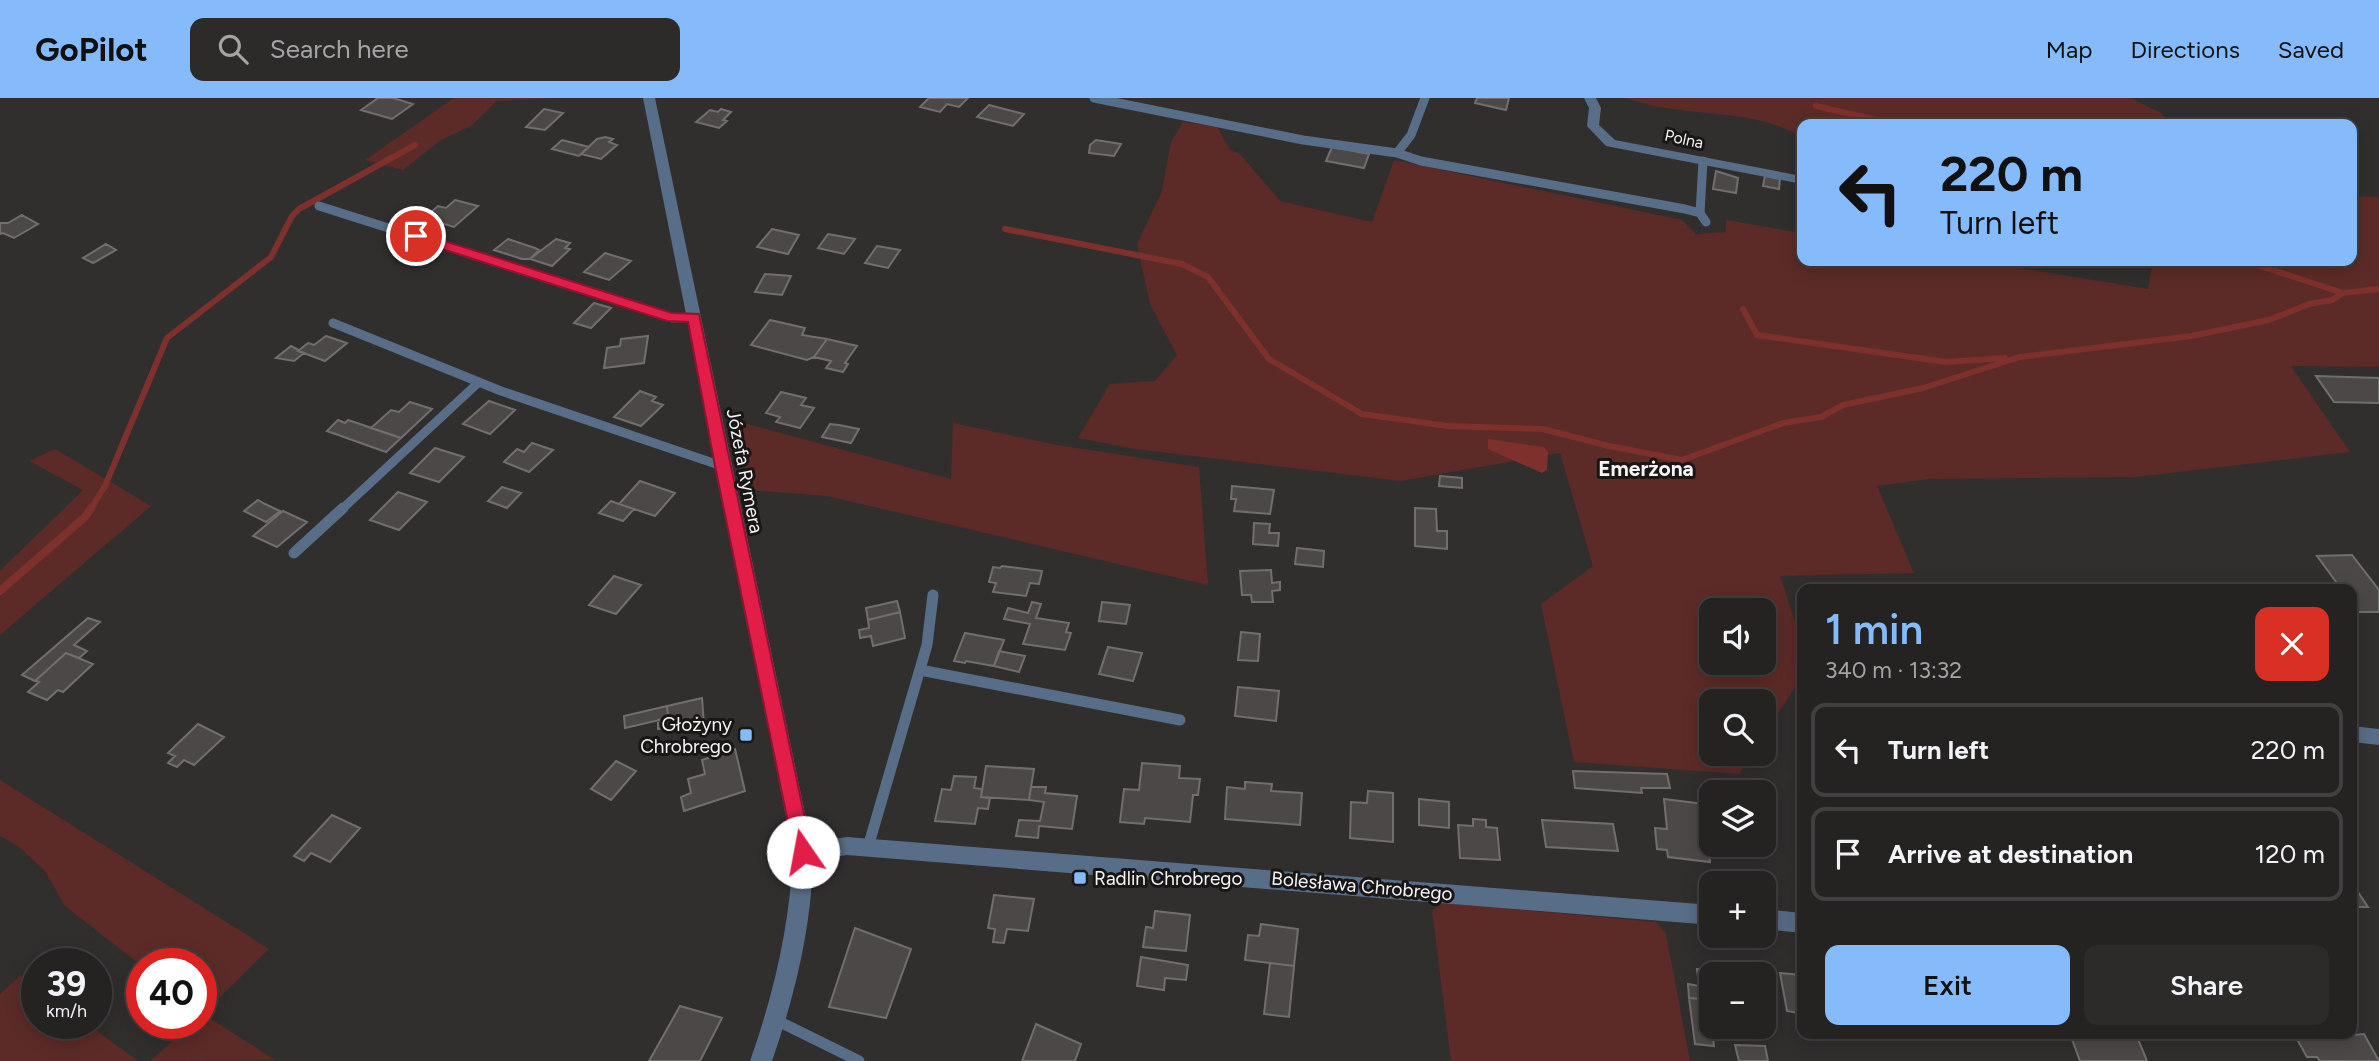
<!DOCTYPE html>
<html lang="en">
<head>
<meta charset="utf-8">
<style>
  body { margin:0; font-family:Figtree,sans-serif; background:#2d2a2a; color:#f1f3f6; height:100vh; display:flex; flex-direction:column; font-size:26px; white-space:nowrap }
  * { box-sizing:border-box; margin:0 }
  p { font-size:23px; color:#a3a4a5 }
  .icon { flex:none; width:38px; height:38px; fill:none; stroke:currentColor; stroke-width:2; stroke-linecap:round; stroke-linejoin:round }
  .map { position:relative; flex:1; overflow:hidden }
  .side { position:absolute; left:1797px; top:486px; width:560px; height:455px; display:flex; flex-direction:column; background:#252222; border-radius:14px; box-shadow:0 4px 18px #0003,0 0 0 2px #423f40 }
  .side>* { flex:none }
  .hud { position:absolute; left:1797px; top:21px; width:560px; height:147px; border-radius:14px; box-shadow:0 4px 18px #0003,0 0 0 2px #423f40; background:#86bbfb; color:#111; overflow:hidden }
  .fabs { position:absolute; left:1699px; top:500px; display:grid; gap:14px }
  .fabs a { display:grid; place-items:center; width:77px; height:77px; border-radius:14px; background:#252222; box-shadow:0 4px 18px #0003,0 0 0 2px #423f40; font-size:35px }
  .speed { position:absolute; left:21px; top:850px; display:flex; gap:14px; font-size:35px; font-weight:700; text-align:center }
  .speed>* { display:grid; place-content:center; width:91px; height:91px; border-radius:50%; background:#252222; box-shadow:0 4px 18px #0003,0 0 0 2px #423f40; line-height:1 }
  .speed small { font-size:18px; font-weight:400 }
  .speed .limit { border:10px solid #d22; background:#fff; color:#111 }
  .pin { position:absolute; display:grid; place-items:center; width:60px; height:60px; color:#fff; margin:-30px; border:4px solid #fff; border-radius:50%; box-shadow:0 2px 7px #0007 }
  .me { position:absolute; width:77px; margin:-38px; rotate:348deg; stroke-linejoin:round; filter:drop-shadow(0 0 5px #0008) }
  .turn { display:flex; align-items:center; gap:24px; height:147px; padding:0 28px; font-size:32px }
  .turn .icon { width:91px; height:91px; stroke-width:2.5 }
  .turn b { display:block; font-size:49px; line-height:60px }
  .round { display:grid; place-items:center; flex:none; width:74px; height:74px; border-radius:14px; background:#2d2a2a }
  .overview { display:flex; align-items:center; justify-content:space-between; height:119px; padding:0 28px }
  h1 { font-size:42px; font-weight:600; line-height:52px; color:#86bbfb }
  .primary-button { display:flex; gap:14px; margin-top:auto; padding:14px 28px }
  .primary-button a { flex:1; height:80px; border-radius:14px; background:#86bbfb; color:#111; font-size:28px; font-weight:600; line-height:80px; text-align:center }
  .primary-button a+a { background:#2d2a2a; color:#f1f3f6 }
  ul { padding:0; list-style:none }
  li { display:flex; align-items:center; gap:21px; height:94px; margin:0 14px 10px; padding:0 14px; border:4px solid #423f40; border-radius:14px }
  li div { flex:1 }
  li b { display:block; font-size:26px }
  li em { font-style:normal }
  header { display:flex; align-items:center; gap:42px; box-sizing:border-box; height:98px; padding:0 35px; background:#86bbfb; color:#111 }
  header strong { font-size:33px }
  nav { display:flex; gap:38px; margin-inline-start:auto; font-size:24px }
  .search { width:490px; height:63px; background:#2d2a2a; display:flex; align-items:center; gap:18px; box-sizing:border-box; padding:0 24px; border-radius:14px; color:#a3a4a5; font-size:26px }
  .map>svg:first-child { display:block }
</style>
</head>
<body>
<header>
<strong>GoPilot</strong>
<div class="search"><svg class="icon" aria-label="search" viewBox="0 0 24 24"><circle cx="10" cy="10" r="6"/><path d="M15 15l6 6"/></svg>Search here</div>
<nav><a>Map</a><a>Directions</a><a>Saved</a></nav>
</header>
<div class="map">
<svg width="2379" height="963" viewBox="0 0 2379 963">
  <rect width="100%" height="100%" fill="#312e2e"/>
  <path fill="#5c2b27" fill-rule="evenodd" d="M454 0H559L497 3 471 28 441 42 403 72 365 62Z
    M1626 0H2130L2161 15 2171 26H1802V39C1750 8 1682 21 1626 0Z
    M1183 24 1217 29 1230 52 1240 56 1280 103 1372 124 1394 62 1682 122 1696 136 1726 134V122L1802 135V163H1976L2148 191 2153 163H2352V98L2379 99V269L2291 268 2350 354 2136 379 1928 381 1877 388 1914 475 1780 478 1802 545V578L1764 638V604H1712V656H1752L1740 676 1574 664 1541 506 1593 468 1560 355 1401 383 1135 351 1078 340 1110 286 1155 283 1177 257 1150 206 1137 146 1162 93 1171 44ZM1712 513H1764V565H1712Z
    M736 323 951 381 953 325 1057 347 1199 369 1208 487 827 398 749 392Z
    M55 351 151 408 0 537V473L83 392 29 363Z
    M0 682 269 851 203 916 275 962 150 963 192 926H201V866L142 868 65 808 45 773 18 748 0 738Z
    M1443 805 1656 824 1666 836 1690 963H1451L1432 812Z
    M21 877 37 889V926H87L138 963H0V896Z"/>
  <path fill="#7e312c" d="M1488 341 1544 349 1548 354 1547 372 1542 375 1488 351Z"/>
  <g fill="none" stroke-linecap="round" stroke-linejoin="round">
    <path stroke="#7e312c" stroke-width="6" d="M1816 8 1895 26
      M1005 131 1182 166 1208 179 1269 261 1362 316 1448 328 1543 331 1609 348 1682 362 1783 325 1821 319 1843 307 1923 290 2020 259 2191 238 2269 222 2309 206 2332 202 2343 195 2379 191
      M2245 163 2343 195
      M1743 211 1757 237 1946 264 2005 260
      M90 412 105 388 167 240 271 159 292 118 299 111 415 47"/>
    <path stroke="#7e312c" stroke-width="8" d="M0 493 85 419 91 410"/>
  </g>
  <path fill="#4c4848" stroke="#726e6e" stroke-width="2" d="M378 0H393L413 6 392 21 361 12Z
    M929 0H968L959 9 947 6 940 14 920 9Z
    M1477 0H1509L1506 12 1475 5Z
    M989 7 1024 16 1013 28 977 19Z
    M544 11 563 15 545 32 526 29Z
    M721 11 731 14 723 22 727 23 719 30 696 24 710 12 718 14Z
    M605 39 613 41 609 44 617 47 601 61 581 56 597 41Z
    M562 42 589 49 579 58 552 51Z
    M1096 42 1121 46 1114 58 1089 55 1090 47Z
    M1332 49 1369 56 1364 70 1326 63Z
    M1716 73 1738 80 1736 95 1713 91Z
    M1765 78 1780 81 1779 91 1763 88Z
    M455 102 478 108 454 129 424 120 438 108 446 110Z
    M22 117 38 126 14 140 3 135 0 136V125H8Z
    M772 131 799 137 788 156 757 149Z
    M828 136 855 141 844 156 818 150Z
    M508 141 535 150 539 152 530 161H522L494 152Z
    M556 141 570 145 565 150 570 151 552 168 530 161Z
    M106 146 116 152 93 165 83 160Z
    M877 148 900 152 888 170 865 165Z
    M605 155 631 163 609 182 584 174Z
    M765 176 791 178 782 197 755 194Z
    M594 205 611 210 591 230 574 225Z
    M770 222 805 230 802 237 827 241 814 259 807 262 751 247Z
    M326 238 347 245 325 263 298 253 308 245 314 247Z
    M648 238 644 265 604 270 607 250 620 248 621 241Z
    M827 241 857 248 845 265 848 266 843 274 826 270 831 263 814 259Z
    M291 248 304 255 294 263 276 260Z
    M2316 278 2379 280V305L2334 304Z
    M640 293 656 299 652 303 663 307 641 328 614 319Z
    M781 294 806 300 801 307 814 310 800 330 776 324 780 319 766 315Z
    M489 303 515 312 490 336 463 326Z
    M410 304 432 311 401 340 371 330 391 312 399 314Z
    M338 322 345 325 348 322 401 340 386 354 327 333Z
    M830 326 839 327 859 331 851 345 822 339Z
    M532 345 553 352 529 374 504 364 517 351 524 354Z
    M435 350 464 359 439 384 410 375Z
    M1440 378 1462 380V390L1439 388Z
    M640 383 675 395 655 418 619 406Z
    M1232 388 1274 392 1270 416 1234 413 1236 401H1231Z
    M502 389 521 395 507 410 488 403Z
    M398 394 427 404 399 432 370 422Z
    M258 402 265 406 280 413 266 424 244 413Z
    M611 403 619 406 634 411 623 423 599 415Z
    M1415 410 1436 411 1437 433H1447V451L1415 448Z
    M283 413 307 424 277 449 253 438Z
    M1254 425 1270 426 1269 435H1279L1278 448 1253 446Z
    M1297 450 1324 453 1323 469 1295 466Z
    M2352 457 2379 492V514H2358L2352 506V492H2342L2317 458Z
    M1002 468 1042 473 1039 486 1030 485 1026 498 993 494 996 485 989 484 993 469 1000 470Z
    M1271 472 1272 485 1280 484V492L1272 493 1273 504H1252L1251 497H1242L1240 473Z
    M614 478 641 487 616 516 589 507Z
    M897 503 900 514 868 522 866 510Z
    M1032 504 1041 506 1036 520 1069 525 1066 534 1071 535 1065 552 1023 546 1030 526 1004 521 1008 510 1028 515Z
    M1102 504 1130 507 1126 526 1099 523Z
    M900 514 905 540 873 548 871 538 860 540 859 532 869 530 868 522Z
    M88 520 100 524 74 547 87 553 79 560 66 555 35 583 22 577Z
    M1241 534 1260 536 1258 563 1238 562Z
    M965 535 1004 542 994 568 966 563 965 565 954 563Z
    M1108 549 1142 555 1133 583 1099 576Z
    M999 553 1025 558 1019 574 994 568Z
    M66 555 93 566 63 594 58 592 47 602 28 594 39 584 35 583Z
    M1238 589 1279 593 1276 623 1235 618Z
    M702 600 704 626 669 634V629L658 631V622L668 620 667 608Z
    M667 608 668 620 625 630 624 618Z
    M198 626 224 639 194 667 184 662 177 669 168 665 175 658 168 655Z
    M735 651 745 693 684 713 681 699 691 695 688 681 705 676 702 662Z
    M616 663 636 673 611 702 591 691Z
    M1142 665 1180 668 1179 680 1200 681 1198 697H1193L1190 724 1145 720 1144 726 1120 724 1124 691 1139 692Z
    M986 668 1034 671 1029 702 981 699Z
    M1573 673 1667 676 1670 690H1641L1642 695 1575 690Z
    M954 678 976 679 974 690 982 691 981 699 990 700 988 711 978 710 975 726 935 723 942 691 951 692Z
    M1245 684 1272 686 1271 693 1302 695 1300 727 1225 721 1227 689 1245 691Z
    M1031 689H1046L1045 695 1077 698 1072 731 1039 728 1038 740 1016 738 1019 722 1040 723 1044 704 1029 702Z
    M1368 693 1393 695V744L1350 740 1351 704 1367 705Z
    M1419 701 1449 704V730L1419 727Z
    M1664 701 1704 706 1710 764 1668 759 1667 752 1657 751 1655 730 1667 731Z
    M332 717 360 730 330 764 311 755 304 763 294 758Z
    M1473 721 1486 722V729L1497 730 1500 762 1460 760 1458 727 1473 728Z
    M1542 722 1613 726 1618 753 1546 749Z
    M2352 785 2368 809H2352Z
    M994 797 1034 801 1028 833 1007 831 1004 845 993 844 995 831 988 830Z
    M1155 813 1190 817 1186 853 1143 849 1146 829 1153 830Z
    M1261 826 1298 831 1294 868 1245 862 1248 837 1259 838Z
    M855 830 911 851 886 920 829 909Z
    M1141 859 1188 867 1186 882 1165 880 1164 892 1137 888Z
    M1270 865 1294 868 1289 919 1264 916Z
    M1697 871 1736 875 1712 877V910L1702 909 1701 901 1689 900 1688 886 1699 888Z
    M1780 875 1802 877V926L1800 925 1798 915 1787 913Z
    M1689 900 1701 901 1702 909 1709 910 1714 948 1695 946Z
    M680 908 722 920 700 963H649Z
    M1036 926 1081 946 1075 963H1022Z
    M2070 936H2136L2147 963H2080Z
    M2294 936H2330L2332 939 2364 936 2379 963H2320L2317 959H2307Z
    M1735 947 1765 948 1768 963H1739Z"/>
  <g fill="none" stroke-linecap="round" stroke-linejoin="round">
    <path stroke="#586d87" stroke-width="9" d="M1094 0 1303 42 1397 55 1411 37 1425 0
      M1397 55 1421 63 1685 111 1700 115 1706 124
      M319 108 672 220 694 219
      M1700 115 1703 63
      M333 225 501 293 722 368
      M341 412 479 284"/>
    <path stroke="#586d87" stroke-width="11" d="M294 455 343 410
      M920 572 1180 622
      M868 749 927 547 933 497
      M776 922 859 963"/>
    <path fill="#586d87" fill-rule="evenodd" d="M1584 0H1596L1601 10 1599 27 1615 42 1802 78V86L1606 48 1587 28 1589 10Z"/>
    <path fill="#586d87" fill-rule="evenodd" d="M643 0H655L811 744 847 739 1712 807V827L847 757 813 762C811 832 795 897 772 963H750C774 895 790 827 793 754Z
      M2352 628 2379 631V647L2352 644Z
      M1764 811 1802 815V835L1764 831Z"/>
  </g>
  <path fill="#e11d48" stroke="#92132f" stroke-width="2" d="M416 134 672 215 699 216 812 754 809 760 803 763 796 760 794 754 715 368 688 224 667 223 411 141 410 138Z"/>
  <g fill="#86bbfb" stroke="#181716" stroke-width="2.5">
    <rect x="739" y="630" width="14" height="14" rx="3.5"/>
    <rect x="1073" y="773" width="14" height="14" rx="3.5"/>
  </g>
  <g text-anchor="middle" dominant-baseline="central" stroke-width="6" stroke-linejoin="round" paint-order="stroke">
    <g font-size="16" fill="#f6f4f4" stroke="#181716">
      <text transform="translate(1684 41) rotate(12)">Polna</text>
    </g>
    <g font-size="19" fill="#f6f4f4" stroke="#181716">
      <text transform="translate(745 373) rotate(79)">Józefa Rymera</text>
      <text transform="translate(1362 788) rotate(5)">Bolesława Chrobrego</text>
    </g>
    <g font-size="19" fill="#f6f4f4" stroke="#181716" text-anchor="end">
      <text x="732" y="626">Głożyny<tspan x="732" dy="22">Chrobrego</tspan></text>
      <text x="1094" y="780" text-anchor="start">Radlin Chrobrego</text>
    </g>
    <g font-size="21" font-weight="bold" fill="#f6f4f4" stroke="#181716">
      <text x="1646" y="370">Emerżona</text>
    </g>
  </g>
</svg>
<div class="fabs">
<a><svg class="icon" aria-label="sound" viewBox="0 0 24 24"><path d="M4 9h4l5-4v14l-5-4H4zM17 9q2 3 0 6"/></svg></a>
<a><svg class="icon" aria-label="search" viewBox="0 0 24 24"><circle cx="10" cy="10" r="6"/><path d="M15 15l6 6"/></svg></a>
<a><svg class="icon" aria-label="layers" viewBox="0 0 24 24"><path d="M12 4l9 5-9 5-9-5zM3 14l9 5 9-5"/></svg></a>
<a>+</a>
<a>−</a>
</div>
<div class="speed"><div>39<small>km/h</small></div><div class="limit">40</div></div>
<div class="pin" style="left:416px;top:138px;background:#d93025"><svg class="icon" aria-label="arrive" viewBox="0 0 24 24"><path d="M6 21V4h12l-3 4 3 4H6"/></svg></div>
<svg class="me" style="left:803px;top:754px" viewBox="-20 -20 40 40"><circle r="19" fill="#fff"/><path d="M0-13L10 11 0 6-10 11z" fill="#e11d48"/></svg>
<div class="hud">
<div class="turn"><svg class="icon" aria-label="left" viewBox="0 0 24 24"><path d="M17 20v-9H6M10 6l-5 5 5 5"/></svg><div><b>220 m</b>Turn left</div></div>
</div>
<section class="side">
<div class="overview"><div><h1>1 min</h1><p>340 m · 13:32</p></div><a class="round" style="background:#d93025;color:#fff"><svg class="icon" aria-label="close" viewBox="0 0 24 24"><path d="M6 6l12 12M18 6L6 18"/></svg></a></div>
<ul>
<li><svg class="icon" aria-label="left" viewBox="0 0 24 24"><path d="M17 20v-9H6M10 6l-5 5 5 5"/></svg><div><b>Turn left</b></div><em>220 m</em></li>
<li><svg class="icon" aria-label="arrive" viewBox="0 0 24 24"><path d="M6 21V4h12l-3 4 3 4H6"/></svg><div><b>Arrive at destination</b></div><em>120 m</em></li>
</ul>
<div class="primary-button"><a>Exit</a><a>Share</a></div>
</section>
</div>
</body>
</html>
